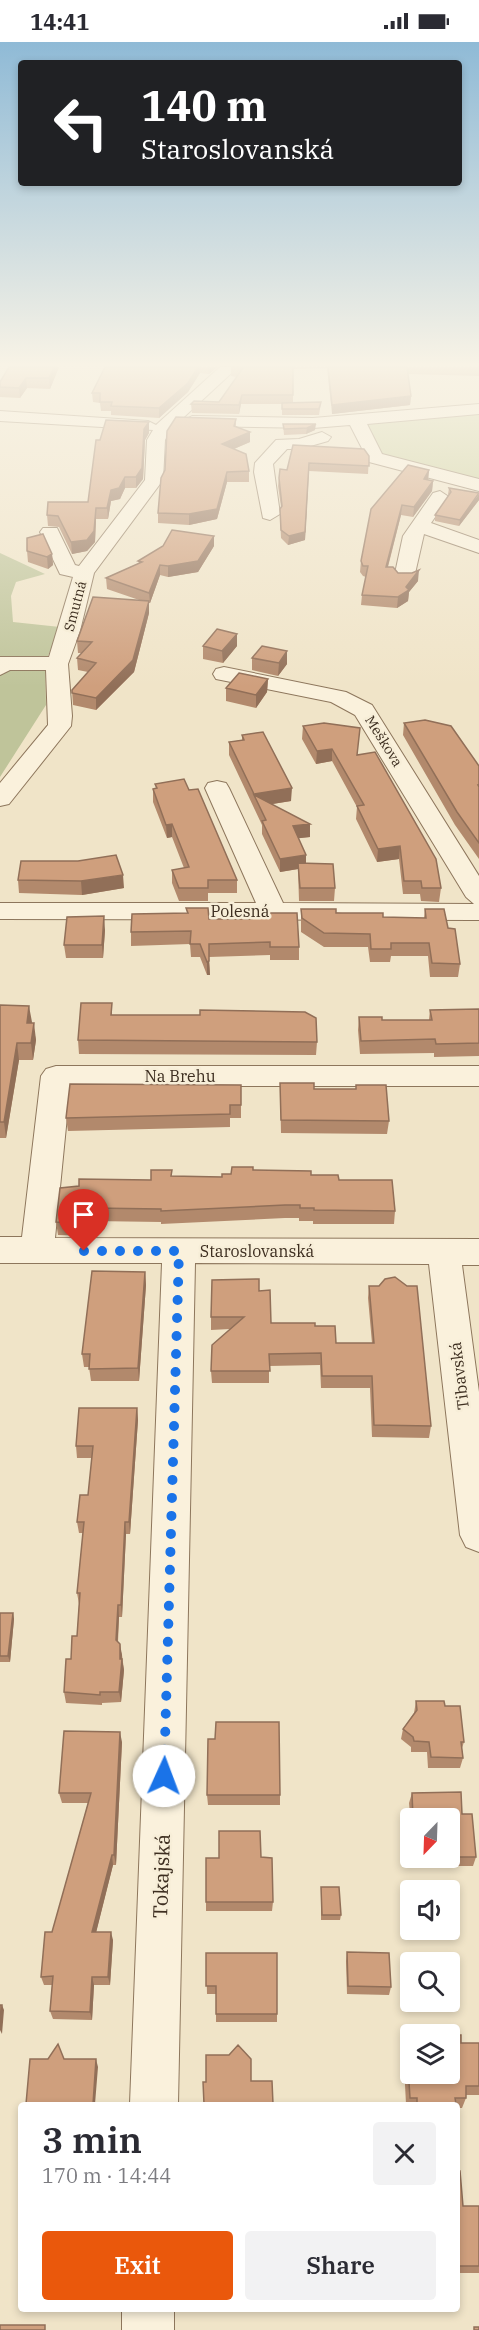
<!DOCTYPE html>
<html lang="en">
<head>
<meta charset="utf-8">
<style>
  body { margin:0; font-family:"IBM Plex Serif",serif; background:#f2f2f3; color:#2b2b33; height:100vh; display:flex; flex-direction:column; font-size:22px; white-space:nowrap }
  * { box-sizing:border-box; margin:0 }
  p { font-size:20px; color:#7c7c81 }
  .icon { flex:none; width:33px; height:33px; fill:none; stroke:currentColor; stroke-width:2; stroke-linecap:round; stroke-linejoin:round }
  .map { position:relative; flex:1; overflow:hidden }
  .details { position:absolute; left:18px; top:2060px; width:442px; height:210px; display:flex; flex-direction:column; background:#fff; border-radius:6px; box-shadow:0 3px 9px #0003 }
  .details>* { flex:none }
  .hud { position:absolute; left:18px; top:18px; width:444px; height:126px; border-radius:6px; box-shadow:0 3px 9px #0003; background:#202124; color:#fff; overflow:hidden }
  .needle { width:39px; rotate:203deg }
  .controls { position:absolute; left:400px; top:1766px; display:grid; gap:12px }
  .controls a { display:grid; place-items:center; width:60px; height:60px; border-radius:6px; background:#fff; box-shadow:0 3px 9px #0003; font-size:30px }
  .pin { position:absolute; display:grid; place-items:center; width:51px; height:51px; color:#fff; margin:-62px -26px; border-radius:50% 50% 50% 0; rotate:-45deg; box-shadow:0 0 6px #0007 }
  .pin .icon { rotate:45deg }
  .me { position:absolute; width:66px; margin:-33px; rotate:2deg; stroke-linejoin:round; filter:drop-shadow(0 0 4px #0008) }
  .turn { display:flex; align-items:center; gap:21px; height:126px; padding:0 24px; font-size:27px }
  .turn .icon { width:78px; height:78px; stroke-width:2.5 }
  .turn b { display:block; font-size:42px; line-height:51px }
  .round { display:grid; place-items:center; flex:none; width:63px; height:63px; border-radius:6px; background:#f2f2f3 }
  .head { display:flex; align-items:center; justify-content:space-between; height:102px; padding:0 24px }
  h1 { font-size:36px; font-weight:600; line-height:45px }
  .button { display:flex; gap:12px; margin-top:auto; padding:12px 24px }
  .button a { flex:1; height:69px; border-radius:6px; background:#ea580c; color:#fff; font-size:24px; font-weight:600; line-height:69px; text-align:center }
  .button a+a { background:#f2f2f3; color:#2b2b33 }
  .status { display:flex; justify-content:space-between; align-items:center; height:42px; padding:0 30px; background:#fff; direction:ltr }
  .status svg { height:16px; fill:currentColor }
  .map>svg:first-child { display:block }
</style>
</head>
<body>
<div class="status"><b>14:41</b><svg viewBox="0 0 49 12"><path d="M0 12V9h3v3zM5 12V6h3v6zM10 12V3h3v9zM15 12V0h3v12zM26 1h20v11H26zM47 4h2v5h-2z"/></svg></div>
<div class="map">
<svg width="479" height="2288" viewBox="0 0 479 2288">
  <rect width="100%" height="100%" fill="#f0e4c8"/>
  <path fill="#c9cf9b" d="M479 367V443L375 416 367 377Z"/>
  <path fill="#bfc49a" d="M0 511 45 532 16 540 11 554 13 580 60 585 45 621 46 663 0 735Z"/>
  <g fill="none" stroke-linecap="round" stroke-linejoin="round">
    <g stroke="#8d765c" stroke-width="2">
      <path id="minor" d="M220 325H238L171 387 165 398 163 438 94 531 80 589 68 622 72 674 71 684 9 762 0 764V741L48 683 46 628H10L0 633V615H49L73 535 60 532 40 490 43 486H57L75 523 79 524 145 438 147 398 153 388 0 379V369L148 379 156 383Z
        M479 362V372L367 382 382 412 479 437V449L369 420 350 383 313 386 192 384 183 379 192 374 313 376Z
        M322 390 331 395 328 399 300 407H287L273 422 280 472 270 478 263 476 254 430 255 421 276 398 299 397Z
        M440 449 449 455 431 481 479 498V511L424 492 414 536 411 540H397L394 536 403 494 433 451Z
        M224 625 346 650 372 663 479 834V878L0 877V861H256L205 746 208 741 217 739 226 741 229 746 283 861 474 862 466 855 355 673 331 660 216 637 213 632 216 627Z
        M56 1024H479V1044H70L55 1196 479 1197V1223H462L479 1350V1510L466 1505 460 1493 429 1222 195 1221 178 2062H130L162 1221H0V1195H22L41 1034 46 1027Z
        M122 2266H174V2288H122Z"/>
    </g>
    <use href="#minor" fill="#faf1dc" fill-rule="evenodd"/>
  </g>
  <path fill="#b2896c" d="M9 325H59L50 347 27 346 20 356 0 355V340Z
    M105 325H217L209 332 200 331 188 350 159 376 111 373V369H101L100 361 93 360 92 351Z
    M231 325H479V334L408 332 411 354 410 363 332 372 327 326 293 327V361L321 360 319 373H282V362H241L239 372 192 371 191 362 219 360 237 335 231 334Z
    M236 377V385L250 390V400L234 407 249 429V440H227L217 477 189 483 158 481V471Z
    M283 382 315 388 306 392 284 393Z
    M149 391 145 398 143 437 136 446H125L120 457 111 459 108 477H96L95 500 87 509 72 512 59 485 48 484 47 473 88 460 100 398Z
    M293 403 369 414 368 432 309 429 305 498 288 503 281 496 280 475V467L281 465 278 444 279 436 287 428Z
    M429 428 428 438 433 439 432 449 413 475 401 473 388 525 398 531 418 539 409 550 408 559 397 566 361 563 362 553 366 535 363 534 360 530 361 519 371 467Z
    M449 446 479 458 459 484 435 479V473L449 453 448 452Z
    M214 504 198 530 168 535 160 533 150 561H149V571L134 630 96 668 73 663 72 648 88 630 78 628 77 616 82 611H78L77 599 142 559 107 547 106 536 139 521 138 519Z
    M27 509 52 512 53 523 48 527 28 520Z
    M237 592V604L223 621 203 617V604Z
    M252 616 287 622 278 634 252 628Z
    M268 637 267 650 256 666 226 659V646Z
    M404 681 479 724V817L455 783 403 693Z
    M303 684 358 713 441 846 439 860 421 859 420 852H403L399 817 377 820 356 777 357 765 332 719 316 722 302 697Z
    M242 693 291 759 272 762 310 795 298 796 306 821 335 846 334 859H299L298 827 280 830 262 792V783L229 713V700L242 698Z
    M155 742 189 748 237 838V851H208V859H179L172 841V828L184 826 172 795 167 796 153 760V747L156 746Z
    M21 819 124 846 82 853 19 851 18 838Z
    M186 866 209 877 299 905V918H270V913L209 915 210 933H207L200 915H191L190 902 131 904V890L187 871Z
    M301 867 383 875 424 876 425 867 448 886 460 922 458 935H430L428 914H391L390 920H370L368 905H324L301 890Z
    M105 888 103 916H66L64 903Z
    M112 961V973H200L317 1000 316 1013 79 1012 78 998Z
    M0 963 32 981 36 998 33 1018H19L6 1096H0Z
    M479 967V1014L434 1015V1011L360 1012 358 988 359 975 382 978H429L430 968Z
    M280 1041 314 1047H356V1043L389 1079 387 1092 281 1091Z
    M241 1043V1076H230V1085L68 1089 66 1076Z
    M253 1128 311 1133 339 1138 395 1169 394 1182H313V1179H299V1176H285L161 1182V1180L93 1179 92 1194 58 1193 56 1180 151 1138 172 1134 222 1135 231 1132Z
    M145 1230 146 1243 139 1339H91L89 1325H84L82 1312Z
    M369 1244 431 1384 429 1396 372 1395 370 1346H321L320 1323 269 1324V1341H212L211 1329 230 1287 211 1288V1275L259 1249 271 1281 315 1284 336 1301H372L368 1256Z
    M137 1366 138 1378 130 1492H126L122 1575H119L118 1600 122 1613 124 1628 121 1660 102 1661V1663L66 1661 64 1650 77 1594 79 1562 77 1551 83 1491H79L77 1480 88 1453 92 1416H77L76 1404Z
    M0 1571H13L14 1577 10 1620H0Z
    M416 1659 445 1664 464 1700 462 1706 463 1716 460 1726H428L427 1710H411V1705L401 1697 403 1687 414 1671Z
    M122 1700 116 1823H113L96 1890 113 1898 110 1943H94L92 1978 53 1977 50 1969 52 1943H44L41 1935 52 1890 88 1761H62L59 1751Z
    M461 1750 462 1772H472L476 1815 473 1824H423V1815H450V1776H411V1783L409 1761 412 1751Z
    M207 1753H280V1763H208Z
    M321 1845 341 1873 340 1878H321Z
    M206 1860H273L272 1869H206Z
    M347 1910 391 1945 389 1953 347 1952 346 1919Z
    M206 1911 277 1972V1980H216V1952H207Z
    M406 1993 461 2001H479V2053H466V2056L462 2066H458V2062H406L403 2004Z
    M458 2129 463 2164H479V2231H458Z"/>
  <path fill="#916f58" d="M54 325H59L50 347 49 336Z
    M198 325H200V331L188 350 159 376V366Z
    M208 325H217L209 332Z
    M26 336 27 346 20 356 19 346Z
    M242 353 241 362 239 372V363Z
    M411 354 410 363 332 372V363Z
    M149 380V391L145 398 143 437 136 446V435L144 387Z
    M316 382 315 388 306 392 307 386Z
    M250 390V400L222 412V402Z
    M309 421 305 498 288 503 289 494Z
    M429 428 428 438 424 437Z
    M227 430V440L217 477 189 483V472Z
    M125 435V446L120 457 111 459 108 477 107 466 111 448Z
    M433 439 432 449 413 475 414 465Z
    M479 452V458L459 484 460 478Z
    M402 463 401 473 385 535 386 525Z
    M96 466V477L95 500 87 509 72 512 71 500Z
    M214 494V504L198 530 168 535V524Z
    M52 512 53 523 48 527 47 515Z
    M160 523V533L150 561 149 551Z
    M419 528 418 539 409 550 408 559 397 566 398 555Z
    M149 559V571L134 630 96 668V656Z
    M237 592V604L223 621 222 609Z
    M287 609V622L278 634 279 621Z
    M268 637 267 650 256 666V653Z
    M332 707V719L316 722 317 709Z
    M292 746 291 759 260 764 254 753V765V752Z
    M172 782V795L167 796 166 783Z
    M310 782V795L292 797 293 784Z
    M400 804 399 817 377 820 378 807Z
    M306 813V826L298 821V827L280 830V817Z
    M123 833 124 846 82 853 81 839Z
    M104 874 105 888 103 916 102 903Z
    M209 919 210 933H207V920Z
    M29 964 32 980 29 998 27 981Z
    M34 981 36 998 33 1018 31 1001Z
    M17 1001 19 1018 6 1096 4 1080Z
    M92 1166 93 1179 92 1194 91 1181Z
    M145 1230 146 1243 139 1339 138 1326Z
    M137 1366 138 1378 130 1492 129 1480Z
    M125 1480 126 1492 122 1575 121 1563Z
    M118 1563 119 1575 117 1609 116 1598Z
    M13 1571 14 1577 10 1620 8 1614Z
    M120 1602 122 1613 121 1625 122 1617 124 1628 121 1660 119 1650Z
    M120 1690 122 1700 116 1823 114 1813Z
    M112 1813 113 1823 94 1899 92 1890Z
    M111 1890 113 1898 110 1943 108 1935Z
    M92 1935 94 1943 92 1978 90 1970Z
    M2 1963 4 1968 2 1992 0 1988Z
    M96 2017 98 2025 95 2062H93Z"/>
  <path fill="#cf9f7d" stroke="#916f58" stroke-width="1.5" d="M9 325H54L49 336H26L19 346 0 345V340Z
    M105 325H198L188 341 159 366 111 364 112 360H100V351H92Z
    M232 325H293V353H242L239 363 191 362 194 359 219 360 243 326Z
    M328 325H407L411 354 332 363Z
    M321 360 319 367H282V361Z
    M176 375 236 377 234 384 250 390 222 402 246 412 249 429 227 430 217 467 189 472 158 471 161 436 165 428 167 389Z
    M106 378 149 380 144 387 142 426 136 435H125L119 446 111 448 107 466H96L94 489 87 498 71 500 58 474 47 473 48 460H88L96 398H100Z
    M283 382H316L307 386 284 387Z
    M293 403 364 407 369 414V424L309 421 305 490 289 494 281 488 280 467 282 464 279 436 280 427 287 428Z
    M408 423 429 428 424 437 433 439 414 465 402 463 386 525H393L398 531H412L419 528 406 545 409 548 398 555 362 553 368 524H363L361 519 371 467Z
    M449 446 479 451 460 478 435 473 451 450Z
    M172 488 214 494 198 519 168 524 160 523 149 551 106 536 142 520 138 519 163 504Z
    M43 492 52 512 47 515 27 509V496Z
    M93 555 149 559 133 618 96 656 72 651V648L96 621 77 616 92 600 77 599Z
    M217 587 237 592 222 609 203 604Z
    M262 604 287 609 279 621 252 616Z
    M239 631 268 637 256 653 226 646Z
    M425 678 451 684 479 724V743H478L479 745V801L457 770 404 681Z
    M324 681 360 686 357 713 375 710 436 817 441 846H422L421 839H404L400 804 378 807 357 764 364 763 332 707 317 709 303 684Z
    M263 690 292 746 254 752 229 700 244 698 242 693Z
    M184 737 189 748 198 747 237 838H208V846H179L172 828 189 825 172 782 166 783 153 747 157 746 155 742Z
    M254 753 310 782 293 784 306 813 280 817 262 779 266 778Z
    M116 813 123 833 81 839 18 838 21 819H78Z
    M298 821 333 822 335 846H300Z
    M186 866H208L209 877H252V871H297L299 905H270V900L209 902V919L207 920 200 902H190L191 889 131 890 132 872 188 871Z
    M301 867H336V871H383V875L426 876 425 867H444L448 886 455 887 460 922 432 921 429 901H391V907H371L370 892 324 891 302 876Z
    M104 874 102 903H64L67 875Z
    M81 961H112L111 973H200V968L305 970 316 976 317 1000 78 998Z
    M0 963 29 964 27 981H34L31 1001H17L4 1080H0Z
    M479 967V1001L436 1002 435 997 361 999 359 975H382V978H432L430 968Z
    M280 1041H314V1047H356V1043H386L389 1079 281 1078Z
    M70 1042 241 1043V1063H230V1072L66 1076Z
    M232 1125H253V1128L311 1129V1133H338L339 1138H392L395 1169 314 1168V1166H300V1163H285L161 1169V1167L92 1166 91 1181 56 1180 60 1146 79 1144V1137L151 1138V1128H172L171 1134 222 1135V1132H231Z
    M92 1229 145 1230 138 1326 89 1327 90 1312H82Z
    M395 1235 407 1244H417L431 1384 374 1383 372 1334H322L321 1311 269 1312 270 1329H211L212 1303 244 1275H211L212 1238 259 1237V1249L270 1248 271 1281H315V1284H335L336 1301H374L369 1244H379L385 1237Z
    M79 1366H137L129 1480H125L121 1563H118L116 1598 120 1602V1617H122L119 1650H100V1653L64 1650 66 1617H71L72 1594H77L80 1551H77L84 1480H77L80 1453H88L93 1404H76Z
    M0 1571H13L8 1614H0Z
    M416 1659H444L445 1664H460L464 1700H461L463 1716 431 1715 429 1700 414 1699 413 1695 403 1687 417 1668Z
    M216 1680H279L280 1753H207L208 1697H215Z
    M64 1689 120 1690 114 1813H112L92 1890H111L108 1935H92L90 1970 50 1969 53 1934 41 1935 45 1890H52L91 1751H59Z
    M461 1750 462 1772H472L476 1815H450V1776H413L412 1751Z
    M219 1789H260L261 1815 272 1816 273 1860H206V1816H219Z
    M321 1845H339L341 1873H322Z
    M347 1910 389 1911 391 1945 348 1944Z
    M206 1911H277V1972H216V1944H206Z
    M0 1963H2L0 1988Z
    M406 1993H411V2031H450V1993H461V2001H479V2044H466V2056H455L456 2062H417V2056H410Z
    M58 2002 64 2017H96L93 2062H26L30 2017H48Z
    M238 2003 251 2017V2039H272L273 2062H204L203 2040H206V2013H229Z
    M458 2129H460L463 2164H479V2224H458Z
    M0 2283H45V2288H0Z
    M474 2285H479V2288H474Z"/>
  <linearGradient id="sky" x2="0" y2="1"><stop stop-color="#8fbad6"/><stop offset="0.5" stop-color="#f8f3e6"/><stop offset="1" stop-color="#f8f3e6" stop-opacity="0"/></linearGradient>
  <rect width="479" height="645" fill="url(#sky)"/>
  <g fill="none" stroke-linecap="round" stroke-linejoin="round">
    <path stroke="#1a73e8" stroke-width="10" stroke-dasharray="0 18" d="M84 1209H179L164 1734"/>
  </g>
  <g text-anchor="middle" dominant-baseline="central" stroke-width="5" stroke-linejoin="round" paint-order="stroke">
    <g font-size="14" fill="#3d2e20" stroke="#f7eed8">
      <text transform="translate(75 564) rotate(-75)">Smutná</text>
      <text transform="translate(384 699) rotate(58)">Meškova</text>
    </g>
    <g font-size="16" fill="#3d2e20" stroke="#f7eed8">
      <text x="240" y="869">Polesná</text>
      <text x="180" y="1034">Na Brehu</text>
      <text x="257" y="1209">Staroslovanská</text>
      <text transform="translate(459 1334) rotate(-97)">Tibavská</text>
    </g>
    <g font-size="20" fill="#3d2e20" stroke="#f7eed8">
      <text transform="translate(161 1834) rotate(-88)">Tokajská</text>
    </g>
  </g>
</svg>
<div class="controls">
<a><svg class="needle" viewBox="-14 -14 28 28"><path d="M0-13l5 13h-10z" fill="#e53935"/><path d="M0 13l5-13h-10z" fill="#7c7c81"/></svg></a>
<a><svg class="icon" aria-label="sound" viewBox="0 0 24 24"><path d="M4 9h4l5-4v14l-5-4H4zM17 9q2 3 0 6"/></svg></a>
<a><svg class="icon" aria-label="search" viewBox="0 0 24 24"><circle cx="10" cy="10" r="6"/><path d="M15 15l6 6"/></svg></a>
<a><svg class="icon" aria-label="layers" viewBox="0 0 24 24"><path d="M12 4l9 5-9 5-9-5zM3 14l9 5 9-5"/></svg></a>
</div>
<div class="pin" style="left:84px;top:1209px;background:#d93025"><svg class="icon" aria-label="arrive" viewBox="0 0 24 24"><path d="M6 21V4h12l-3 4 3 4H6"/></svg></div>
<svg class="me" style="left:164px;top:1734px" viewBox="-20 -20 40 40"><circle r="19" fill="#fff"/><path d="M0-13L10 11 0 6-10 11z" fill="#1a73e8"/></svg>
<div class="hud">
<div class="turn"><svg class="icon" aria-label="left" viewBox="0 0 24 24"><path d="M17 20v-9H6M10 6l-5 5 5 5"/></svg><div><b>140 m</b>Staroslovanská</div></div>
</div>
<section class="details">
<div class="head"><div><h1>3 min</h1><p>170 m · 14:44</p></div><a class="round"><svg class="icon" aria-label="close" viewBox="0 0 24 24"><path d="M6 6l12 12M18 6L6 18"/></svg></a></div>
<div class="button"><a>Exit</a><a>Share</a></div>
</section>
</div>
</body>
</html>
